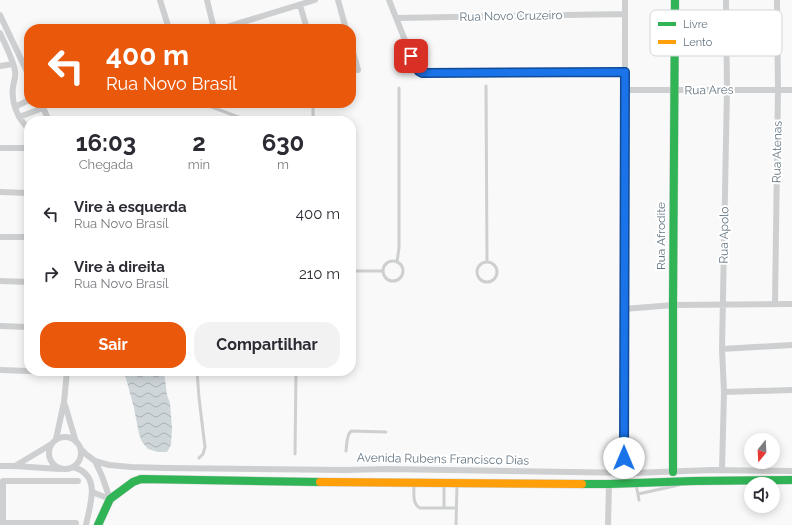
<!DOCTYPE html>
<html lang="pt">
<head>
<meta charset="utf-8">
<style>
  body { margin:0; font-family:Raleway,sans-serif; background:#f2f2f3; color:#2b2b33; height:100vh; display:flex; flex-direction:column; font-size:15px; white-space:nowrap }
  * { box-sizing:border-box; margin:0 }
  p { font-size:13px; color:#7c7c81 }
  .icon { flex:none; width:22px; height:22px; fill:none; stroke:currentColor; stroke-width:2; stroke-linecap:round; stroke-linejoin:round }
  .map { position:relative; flex:1; overflow:hidden }
  .panel { position:absolute; left:24px; top:116px; width:332px; height:260px; display:flex; flex-direction:column; background:#fff; border-radius:16px; box-shadow:0 2px 10px #0003 }
  .panel>* { flex:none }
  .banner { position:absolute; left:24px; top:24px; width:332px; height:84px; border-radius:16px; box-shadow:0 2px 10px #0003; background:#ea580c; color:#fff; overflow:hidden }
  .needle { width:26px; rotate:198deg }
  .buttons { position:absolute; left:744px; top:433px; display:grid; gap:8px }
  .buttons a { display:grid; place-items:center; width:36px; height:36px; border-radius:50%; background:#fff; box-shadow:0 2px 10px #0003; font-size:20px }
  .pin { position:absolute; display:grid; place-items:center; width:34px; height:34px; color:#fff; margin:-17px; border-radius:8px; box-shadow:0 2px 6px #0006 }
  .me { position:absolute; width:44px; margin:-22px; rotate:0deg; stroke-linejoin:round; filter:drop-shadow(0 0 3px #0008) }
  .turn { display:flex; align-items:center; gap:14px; height:84px; padding:0 16px; font-size:18px }
  .turn .icon { width:52px; height:52px; stroke-width:2.5 }
  .turn b { display:block; font-size:28px; line-height:34px }
  .eta { display:flex; justify-content:space-evenly; align-items:center; height:68px; text-align:center }
  .eta b { font-size:24px; font-weight:700; line-height:28px }
  .action { display:flex; gap:8px; margin-top:auto; padding:8px 16px }
  .action a { flex:1; height:46px; border-radius:16px; background:#ea580c; color:#fff; font-size:16px; font-weight:700; line-height:46px; text-align:center }
  .action a+a { background:#f2f2f3; color:#2b2b33 }
  ul { padding:0; list-style:none }
  li { display:flex; align-items:center; gap:12px; height:60px; padding:0 16px }
  li div { flex:1 }
  li b { display:block; font-size:15px }
  li em { font-style:normal }
  .map>svg:first-child { display:block }
</style>
</head>
<body>
<div class="map">
<svg width="792" height="525" viewBox="0 0 792 525">
  <defs>
    <pattern id="water-waves" width="16" height="10" patternUnits="userSpaceOnUse"><rect width="16" height="10" fill="#ced6d9"/><path d="M0 5q4-4 8 0t8 0" fill="none" stroke="#abb2b5"/></pattern>
  </defs>
  <rect width="100%" height="100%" fill="#f9f9f9"/>
  <path fill="url(#water-waves)" d="M124 371H164L167 395 170 403 172 428 171 445 167 452H158L148 449 142 442 139 434 134 408Z"/>
  <g fill="none" stroke-linecap="round" stroke-linejoin="round">
    <g stroke="#d5d6d7" stroke-width="9">
      <path id="fast" d="M673 472V305L675 0
        M582 484H609L693 481 792 480
        M98 525 110 499 133 482 141 479 320 482"/>
    </g>
    <g stroke="#d5d6d7" stroke-width="9">
      <path id="slow" d="M320 482 582 484"/>
    </g>
    <path stroke="#cecfd0" stroke-width="3" d="M486 86 487 262
      M201 103 249 121
      M313 103V121
      M383 271a10 10 0 1 1 20 0a10 10 0 1 1-20 0Z
      M477 272a10 10 0 1 1 20 0a10 10 0 1 1-20 0Z
      M397 262 399 248V88
      M351 271H383
      M197 371 199 398 205 447 203 454 199 458
      M346 451C347 444 346 436 351 431L386 432
      M295 454 296 371
      M414 484C414 493 412 504 420 508H456
      M636 484 639 500
      M638 494 679 485
      M444 508V484
      M456 525 457 485"/>
    <path stroke="#cecfd0" stroke-width="6" d="M160 0 169 29
      M207 0 214 29
      M338 0 346 29
      M389 0 416 68 419 71 422 73 625 72
      M300 5 307 29
      M0 15 29 76
      M397 18 625 14
      M220 29 315 0
      M0 33C4 42 14 62 15 71 16 76 14 81 13 87 11 102 17 118 29 129
      M351 45 358 70
      M0 66 13 64
      M626 90H792
      M41 103 49 121
      M15 107 29 100
      M19 117 43 108
      M0 148H29
      M0 192 29 193
      M0 237H29
      M0 281 29 282
      M775 304 778 90 777 0
      M624 309 673 305 792 304
      M0 326 29 327
      M722 349 792 345
      M0 370 57 372V371
      M724 392 792 390
      M65 405 76 442
      M49 453a16 16 0 1 1 32 0a16 16 0 1 1-32 0Z
      M56 439 64 402 67 371
      M81 449 87 455 95 461 109 465 131 467 166 468 346 470 387 469 633 473 712 470 792 471
      M95 461 102 476 110 499
      M0 466H15L59 469
      M15 466 50 445
      M73 467C102 475 90 504 86 525
      M722 470 724 392 722 349 727 89 726 0
      M624 473C624 315 626 158 625 0
      M92 492 110 499
      M3 523H76
      M3 525V481H78
      M608 525 609 484"/>
    <use href="#fast" stroke="#30b455" stroke-width="8"/>
    <use href="#slow" stroke="#ff9f0a" stroke-width="8"/>
  </g>
  <g fill="none" stroke-linecap="round" stroke-linejoin="round">
    <g stroke="#114b97" stroke-width="10">
      <path id="route" d="M411 56C414 62 415 70 422 73L625 72 624 458"/>
    </g>
    <use href="#route" stroke="#1a73e8" stroke-width="7"/>
  </g>
  <g text-anchor="middle" dominant-baseline="central" stroke-width="4" stroke-linejoin="round" paint-order="stroke">
    <g font-size="12" fill="#657683" stroke="#fff">
      <text transform="translate(511 16) rotate(-1)">Rua Novo Cruzeiro</text>
      <text transform="translate(709 90) rotate(-1)">Rua Ares</text>
      <text transform="translate(777 152) rotate(-89)">Rua Atenas</text>
      <text transform="translate(724 235) rotate(-89)">Rua Apolo</text>
      <text transform="translate(661 236) rotate(-90)">Rua Afrodite</text>
      <text transform="translate(443 459) rotate(1)">Avenida Rubens Francisco Dias</text>
    </g>
  </g>
  <rect x="650" y="10" width="132" height="46" rx="6" fill="#fff" stroke="#d1d6da" stroke-width="1"/>
  <rect x="658" y="22" width="18" height="4" fill="#30b455"/>
  <rect x="658" y="40" width="18" height="4" fill="#ff9f0a"/>
  <g font-size="11" fill="#657683">
    <text x="683" y="28">Livre</text>
    <text x="683" y="46">Lento</text>
  </g>
</svg>
<div class="buttons">
<a><svg class="needle" viewBox="-14 -14 28 28"><path d="M0-13l5 13h-10z" fill="#e53935"/><path d="M0 13l5-13h-10z" fill="#7c7c81"/></svg></a>
<a><svg class="icon" aria-label="sound" viewBox="0 0 24 24"><path d="M4 9h4l5-4v14l-5-4H4zM17 9q2 3 0 6"/></svg></a>
</div>
<div class="pin" style="left:411px;top:56px;background:#d93025"><svg class="icon" aria-label="arrive" viewBox="0 0 24 24"><path d="M6 21V4h12l-3 4 3 4H6"/></svg></div>
<svg class="me" style="left:624px;top:458px" viewBox="-20 -20 40 40"><circle r="19" fill="#fff"/><path d="M0-13L10 11 0 6-10 11z" fill="#1a73e8"/></svg>
<div class="banner">
<div class="turn"><svg class="icon" aria-label="left" viewBox="0 0 24 24"><path d="M17 20v-9H6M10 6l-5 5 5 5"/></svg><div><b>400 m</b>Rua Novo Brasíl</div></div>
</div>
<section class="panel">
<div class="eta">
<div><b>16:03</b><p>Chegada</p></div>
<div><b>2</b><p>min</p></div>
<div><b>630</b><p>m</p></div>
</div>
<ul>
<li><svg class="icon" aria-label="left" viewBox="0 0 24 24"><path d="M17 20v-9H6M10 6l-5 5 5 5"/></svg><div><b>Vire à esquerda</b><p>Rua Novo Brasíl</p></div><em>400 m</em></li>
<li><svg class="icon" aria-label="right" viewBox="0 0 24 24"><path d="M7 20v-9h11M14 6l5 5-5 5"/></svg><div><b>Vire à direita</b><p>Rua Novo Brasíl</p></div><em>210 m</em></li>
</ul>
<div class="action"><a>Sair</a><a>Compartilhar</a></div>
</section>
</div>
</body>
</html>
